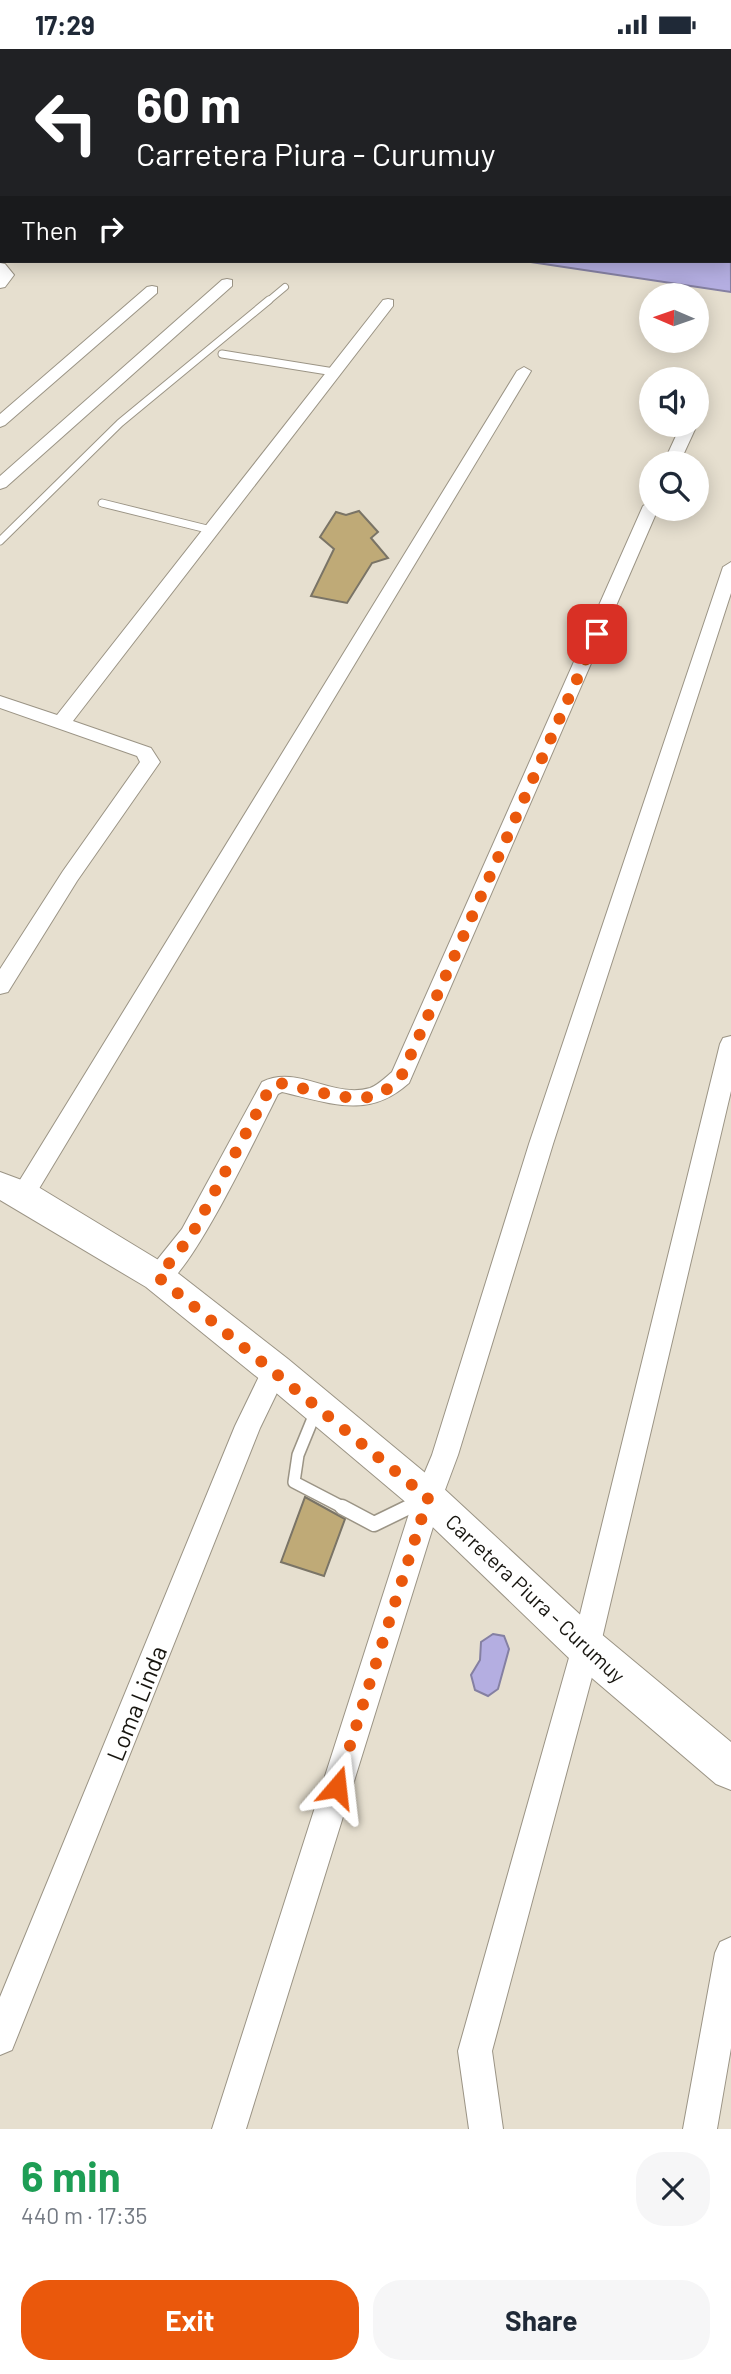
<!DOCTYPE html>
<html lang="en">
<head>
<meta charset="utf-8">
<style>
  body { margin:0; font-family:Barlow,sans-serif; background:#f6f6f7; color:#1f2937; height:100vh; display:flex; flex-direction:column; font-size:26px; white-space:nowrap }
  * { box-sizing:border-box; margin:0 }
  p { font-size:23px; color:#747a83 }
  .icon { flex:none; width:38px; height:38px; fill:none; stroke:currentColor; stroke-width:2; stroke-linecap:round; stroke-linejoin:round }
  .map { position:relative; height:2080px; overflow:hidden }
  .details { display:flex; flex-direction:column; background:#fff; flex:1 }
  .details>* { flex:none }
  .guide { position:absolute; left:0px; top:0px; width:732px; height:214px; box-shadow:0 4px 18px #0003; background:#202124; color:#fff; overflow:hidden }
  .needle { width:46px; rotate:272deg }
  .tools { position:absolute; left:639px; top:234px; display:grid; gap:14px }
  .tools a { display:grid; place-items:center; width:70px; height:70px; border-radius:50%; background:#fff; box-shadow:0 4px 18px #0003; font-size:35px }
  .pin { position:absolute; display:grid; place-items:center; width:60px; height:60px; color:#fff; margin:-30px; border-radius:14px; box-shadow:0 4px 10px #0006 }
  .me { position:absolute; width:77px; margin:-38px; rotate:17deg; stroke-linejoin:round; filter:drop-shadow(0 0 5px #0008) }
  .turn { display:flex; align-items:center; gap:24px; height:147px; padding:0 21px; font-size:32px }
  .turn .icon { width:91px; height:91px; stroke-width:2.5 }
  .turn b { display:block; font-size:49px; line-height:60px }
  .then { display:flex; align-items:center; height:66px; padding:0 21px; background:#0003; gap:14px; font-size:26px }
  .round { display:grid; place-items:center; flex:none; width:74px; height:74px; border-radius:28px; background:#f6f6f7 }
  .headline { display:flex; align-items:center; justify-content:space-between; height:119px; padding:0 21px }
  h1 { font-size:42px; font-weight:700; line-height:52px; color:#1e9e55 }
  .action { display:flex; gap:14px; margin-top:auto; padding:14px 21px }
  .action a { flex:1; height:80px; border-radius:28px; background:#ea580c; color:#fff; font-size:28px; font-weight:700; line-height:80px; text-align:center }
  .action a+a { background:#f6f6f7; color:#1f2937 }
  .status { display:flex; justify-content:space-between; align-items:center; height:49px; padding:0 35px; background:#fff; direction:ltr }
  .status svg { height:19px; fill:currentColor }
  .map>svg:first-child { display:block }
</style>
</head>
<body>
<div class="status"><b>17:29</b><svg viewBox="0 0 49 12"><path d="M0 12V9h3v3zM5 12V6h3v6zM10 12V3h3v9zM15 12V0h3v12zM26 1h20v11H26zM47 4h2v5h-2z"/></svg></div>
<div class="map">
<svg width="731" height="2080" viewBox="0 0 731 2080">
  <rect width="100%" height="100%" fill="#e6dfcf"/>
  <path fill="#b4aee1" stroke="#8580a2" stroke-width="2" d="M0 0H462L472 2H2V104Z
    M730 42 731 243 524 212H730Z
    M493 1585 504 1587 509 1600 498 1640 488 1647 475 1641 471 1626 480 1611 481 1593Z"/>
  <path fill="#bfaa77" stroke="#7a7466" stroke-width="2" d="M359 462 378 483 371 489 388 509 372 514 347 554 311 547 334 500 320 488 336 463 346 466Z
    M305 1448 345 1470 324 1527 281 1513Z"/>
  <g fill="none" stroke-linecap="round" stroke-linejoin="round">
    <g stroke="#9b9485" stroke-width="8">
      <path id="service-far3" d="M267 253 285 238"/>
    </g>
    <g stroke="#9b9485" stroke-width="9">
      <path id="service-far2" d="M222 305 334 323
        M102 454 211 481
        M0 492 120 374 269 251"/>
    </g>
    <g stroke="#9b9485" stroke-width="14">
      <path id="service-far1" d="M316 1362 298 1406 294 1433 346 1460
        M406 1460 423 1452"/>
    </g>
    <g stroke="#9b9485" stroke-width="17">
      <path id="service" d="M342 1458 374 1475 409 1458"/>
    </g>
    <g stroke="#9b9485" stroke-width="2">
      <path id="minor" d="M0 214 5 215 14 226 5 238 0 239Z
        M227 230 232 231V237L6 438 0 440V427L222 231Z
        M152 237 157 238V244L5 376 0 378V365L147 238Z
        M388 250 393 251V257L73 672 151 699 160 713 77 832 8 943 0 945V920L63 822 140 713 137 707 0 659V647L57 666 383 251Z
        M524 318 531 322 31 1153 23 1156 15 1153 11 1146 15 1139 517 322Z
        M696 349 705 353 696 359Z
        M681 376H697L679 415H663Z
        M651 452V460H658L409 1034C368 1071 330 1054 282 1043L278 1045C259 1082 194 1220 165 1236 159 1239 155 1237 149 1235L146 1228 149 1221 182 1180 262 1033C297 1015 333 1050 370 1039 378 1036 386 1028 392 1023L643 457Z
        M731 513V544L553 1095 458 1406 442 1449 246 2080H212L414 1449 432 1406 529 1095 723 518Z
        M731 987V1042L600 1598 492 2002 503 2080H469L458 2002 572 1598 720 995 723 989Z
        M275 1310 284 1313 288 1321 260 1379 12 2001 0 2006V1948L235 1377 266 1313Z
        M731 1888V1999L717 2080H683L715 1904 720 1893Z"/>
    </g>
    <g stroke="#9b9485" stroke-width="2">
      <path id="secondary" d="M0 1123 35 1136 170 1218 288 1310 441 1437 600 1584 731 1693V1741L716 1735 572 1612 415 1461 262 1332 146 1238 0 1151Z"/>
    </g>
    <use href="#service-far3" stroke="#fff" stroke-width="6"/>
    <use href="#service-far2" stroke="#fff" stroke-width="7"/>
    <use href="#service-far1" stroke="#fff" stroke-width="11"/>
    <use href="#service" stroke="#fff" stroke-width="14"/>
    <use href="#minor" fill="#fff" fill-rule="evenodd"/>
    <use href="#secondary" fill="#fff" fill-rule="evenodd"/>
  </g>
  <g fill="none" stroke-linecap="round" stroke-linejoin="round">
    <path stroke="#ea580c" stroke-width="12" stroke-dasharray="0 21.6" d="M337 1738 428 1449 158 1228 191 1187 270 1039 280 1034C304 1039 345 1052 368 1048 382 1046 392 1037 401 1028L597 585"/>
  </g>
  <g text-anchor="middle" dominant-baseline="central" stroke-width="5" stroke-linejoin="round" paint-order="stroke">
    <g font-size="21" fill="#17150f" stroke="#fff">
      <text transform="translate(536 1549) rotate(43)">Carretera Piura - Curumuy</text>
    </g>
    <g font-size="24" fill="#17150f" stroke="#fff">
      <text transform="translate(136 1654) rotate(-68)">Loma Linda</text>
    </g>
  </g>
</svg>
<div class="tools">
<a><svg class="needle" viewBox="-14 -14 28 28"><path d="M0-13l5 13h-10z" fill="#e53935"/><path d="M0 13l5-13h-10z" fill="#747a83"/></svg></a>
<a><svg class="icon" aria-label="sound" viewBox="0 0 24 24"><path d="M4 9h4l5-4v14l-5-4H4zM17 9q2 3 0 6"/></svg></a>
<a><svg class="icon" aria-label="search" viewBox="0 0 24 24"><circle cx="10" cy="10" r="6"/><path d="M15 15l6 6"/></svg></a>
</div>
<div class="pin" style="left:597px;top:585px;background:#d93025"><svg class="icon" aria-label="arrive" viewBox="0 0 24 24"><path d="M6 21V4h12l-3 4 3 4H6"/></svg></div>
<svg class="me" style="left:337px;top:1738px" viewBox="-20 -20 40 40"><path d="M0-17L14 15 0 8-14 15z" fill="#ea580c" stroke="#fff" stroke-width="4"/></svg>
<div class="guide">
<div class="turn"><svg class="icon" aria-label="left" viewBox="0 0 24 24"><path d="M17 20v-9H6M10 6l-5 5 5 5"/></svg><div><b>60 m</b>Carretera Piura - Curumuy</div></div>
<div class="then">Then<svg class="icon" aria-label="right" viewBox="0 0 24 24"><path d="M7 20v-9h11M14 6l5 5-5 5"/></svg></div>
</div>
</div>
<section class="details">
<div class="headline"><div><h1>6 min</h1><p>440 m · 17:35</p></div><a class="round"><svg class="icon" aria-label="close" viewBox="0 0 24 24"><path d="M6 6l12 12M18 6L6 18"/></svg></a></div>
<div class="action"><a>Exit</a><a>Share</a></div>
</section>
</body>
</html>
